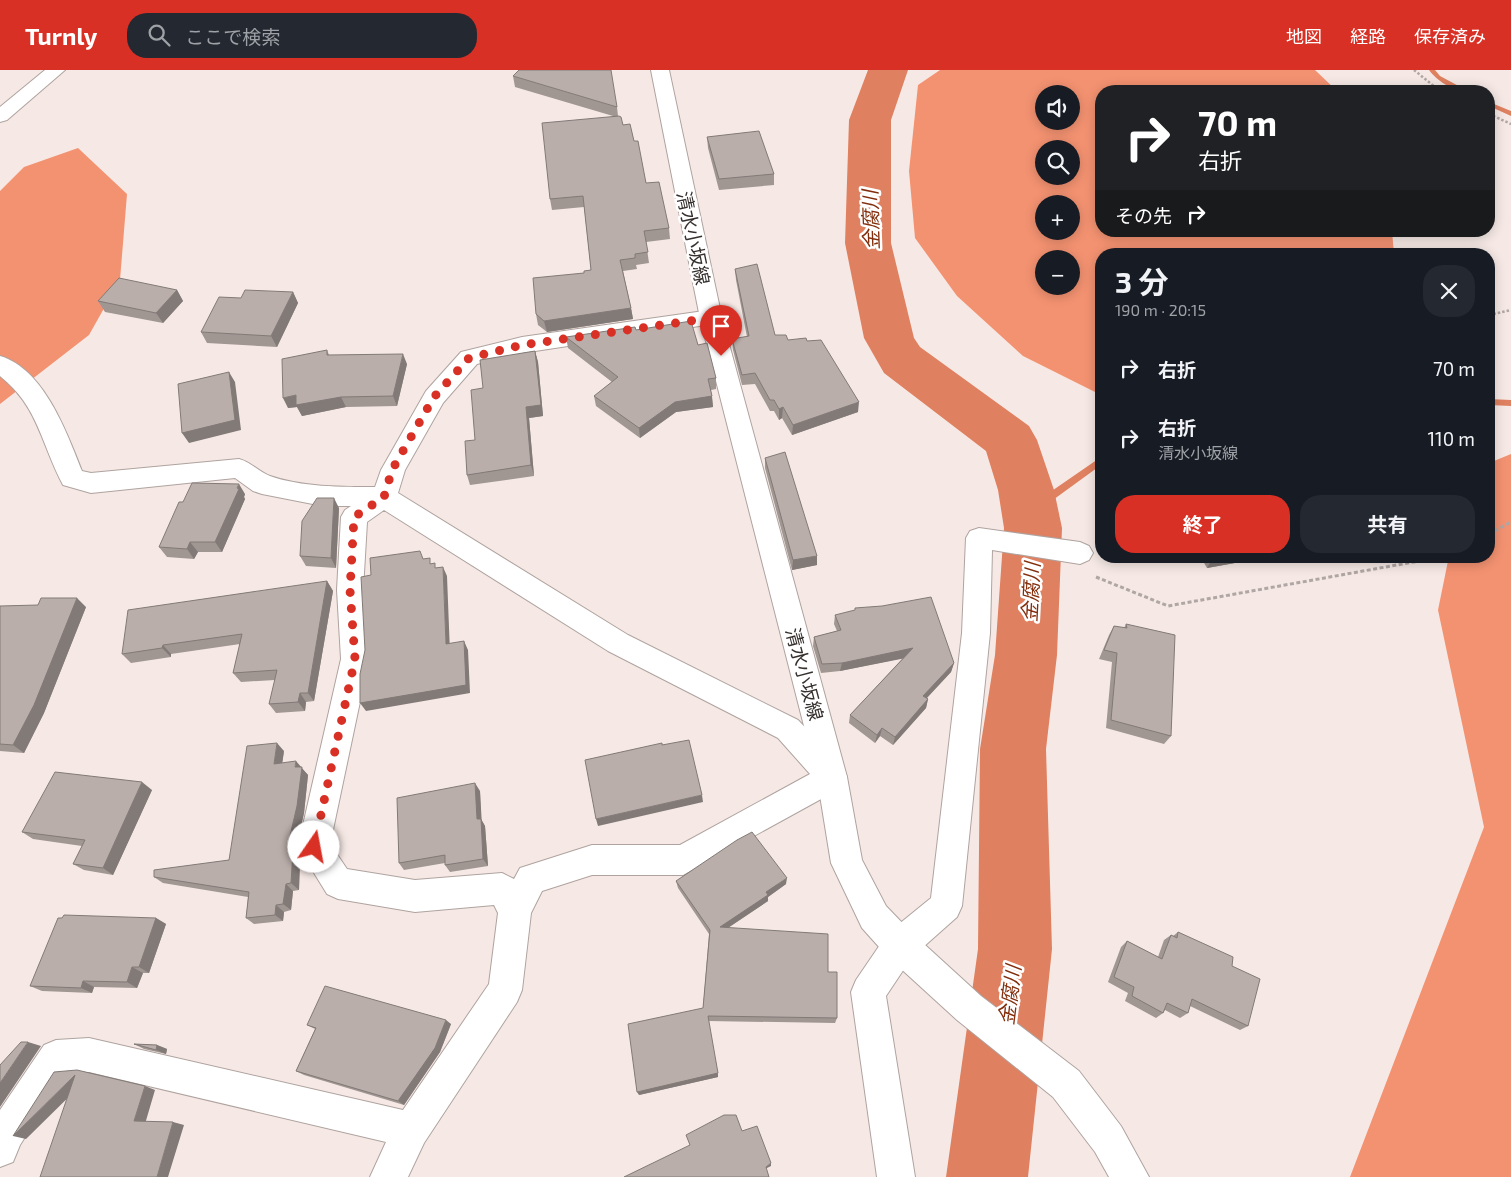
<!DOCTYPE html>
<html lang="ja">
<head>
<meta charset="utf-8">
<style>
  body { margin:0; font-family:"Exo 2","Noto Sans JP",sans-serif; background:#242831; color:#f1f3f6; height:100vh; display:flex; flex-direction:column; font-size:19px; white-space:nowrap }
  * { box-sizing:border-box; margin:0 }
  p { font-size:16px; color:#9ea1a6 }
  .icon { flex:none; width:28px; height:28px; fill:none; stroke:currentColor; stroke-width:2; stroke-linecap:round; stroke-linejoin:round }
  .map { position:relative; flex:1; overflow:hidden }
  .drawer { position:absolute; left:1095px; top:178px; width:400px; height:315px; display:flex; flex-direction:column; background:#171b24; border-radius:20px; box-shadow:0 2px 12px #0003 }
  .drawer>* { flex:none }
  .top-card { position:absolute; left:1095px; top:15px; width:400px; height:152px; border-radius:20px; box-shadow:0 2px 12px #0003; background:#202124; color:#fff; overflow:hidden }
  .tools { position:absolute; left:1035px; top:15px; display:grid; gap:10px }
  .tools a { display:grid; place-items:center; width:45px; height:45px; border-radius:50%; background:#171b24; box-shadow:0 2px 12px #0003; font-size:25px }
  .pin { position:absolute; display:grid; place-items:center; width:42px; height:42px; color:#fff; margin:-51px -21px; border-radius:50% 50% 50% 0; rotate:-45deg; box-shadow:0 0 5px #0007 }
  .pin .icon { rotate:45deg }
  .me { position:absolute; width:55px; margin:-28px; rotate:12deg; stroke-linejoin:round; filter:drop-shadow(0 0 4px #0008) }
  .turn { display:flex; align-items:center; gap:18px; height:105px; padding:0 20px; font-size:22px }
  .turn .icon { width:65px; height:65px; stroke-width:2.5 }
  .turn b { display:block; font-size:35px; line-height:42px }
  .then { display:flex; align-items:center; height:48px; padding:0 20px; background:#0003; gap:10px; font-size:19px }
  .round { display:grid; place-items:center; flex:none; width:52px; height:52px; border-radius:20px; background:#242831 }
  .head { display:flex; align-items:center; justify-content:space-between; height:85px; padding:0 20px }
  h1 { font-size:30px; font-weight:700; line-height:38px }
  .cta { display:flex; gap:10px; margin-top:auto; padding:10px 20px }
  .cta a { flex:1; height:58px; border-radius:20px; background:#d93025; color:#fff; font-size:20px; font-weight:700; line-height:58px; text-align:center }
  .cta a+a { background:#242831; color:#f1f3f6 }
  ul { padding:0; list-style:none }
  li { display:flex; align-items:center; gap:15px; height:70px; padding:0 20px }
  li div { flex:1 }
  li b { display:block; font-size:19px }
  li em { font-style:normal }
  header { display:flex; align-items:center; gap:30px; box-sizing:border-box; height:70px; padding:0 25px; background:#d93025; color:#fff }
  header strong { font-size:24px }
  nav { display:flex; gap:28px; margin-inline-start:auto; font-size:18px }
  .search { width:350px; height:45px; background:#242831; display:flex; align-items:center; gap:12px; box-sizing:border-box; padding:0 18px; border-radius:20px; color:#9ea1a6; font-size:19px }
  .map>svg:first-child { display:block }
</style>
</head>
<body>
<header>
<strong>Turnly</strong>
<div class="search"><svg class="icon" aria-label="search" viewBox="0 0 24 24"><circle cx="10" cy="10" r="6"/><path d="M15 15l6 6"/></svg>ここで検索</div>
<nav><a>地図</a><a>経路</a><a>保存済み</a></nav>
</header>
<div class="map">
<svg width="1511" height="1107" viewBox="0 0 1511 1107">
  <rect width="100%" height="100%" fill="#f6e9e5"/>
  <path fill="#f39271" fill-rule="evenodd" d="M940 0H1315L1337 21H1101V161H1392L1394 184H1101V325L1023 286 957 226 915 168 909 101 918 15ZM1044 24H1071V51H1044ZM1044 79H1071V106H1044ZM1044 134H1071V161H1044ZM1044 189H1071V216H1044Z
    M78 78 127 124 120 210 89 265 0 334V121L24 97Z
    M1511 384V1107H1350L1484 757 1438 540 1449 486H1489V393Z"/>
  <g fill="none" stroke-linecap="round" stroke-linejoin="round">
    <path fill="#df8060" fill-rule="evenodd" d="M1429 0H1435L1440 6 1468 21C1454 22 1437 11 1429 0Z
      M1489 32 1511 41V46L1489 36Z
      M1489 329 1511 330V336L1489 335Z
      M1101 387V395L1046 435H1040L1021 420 1026 416 1043 427Z"/>
    <path fill="#df8060" fill-rule="evenodd" d="M868 0H908L891 50V173L914 268 920 277 1029 356 1037 370 1054 420 1062 458 1057 585 1046 679 1052 879 1028 1107H946L978 879 980 679 995 585 1004 458 998 420 986 381 884 303 864 268 845 173 849 50Z"/>
    <g stroke="#afa39f" stroke-width="2">
      <path id="minor" d="M711 240 719 243 722 248 719 253 522 283 477 294 443 333 405 400 398 423 628 565 798 650 843 697 847 707 843 717 683 805H592L542 821 531 843 522 920 517 932 424 1073 408 1107H370L386 1072 89 1002 65 1004 20 1075 13 1092 0 1097V1040L44 975 56 970 89 968 403 1040 489 914 498 843 494 835 415 842 338 829 327 824 298 777 341 589 337 520 341 447 345 440 351 436H323L262 424 253 421 235 408 91 423 63 415C41 374 39 337 0 306V286C44 299 67 363 82 401L91 403 239 389C251 392 259 402 270 406 301 417 341 417 375 417L381 400 426 321 461 282 522 267ZM384 440 608 581 778 668 810 704 680 775H592L520 798 514 809 502 803 415 810 347 799 330 774 369 589 363 520 367 452Z
        M979 458 1080 472 1089 476 1093 483 1089 490 1080 494 992 480 990 563 962 836 957 847 912 887 886 926 915 1107H877L851 922 856 910 888 863 931 828 962 563 966 468 970 461Z"/>
    </g>
    <g stroke="#afa39f" stroke-width="2">
      <path id="tertiary" d="M45 0H65L7 50 0 52V37Z"/>
    </g>
    <g stroke="#afa39f" stroke-width="2">
      <path id="secondary" d="M651 0H669L722 248 847 707 862 790 886 836 912 863 981 926 1079 1001 1121 1056 1149 1107H1109L1095 1082 1053 1027 957 950 888 887 862 858 831 793 817 707 700 248Z"/>
    </g>
    <path stroke="#b0a6a3" stroke-width="2.5" stroke-dasharray="2.5 2" stroke-linecap="butt" d="M1414 0 1440 21
      M1489 44 1511 54
      M1489 245 1511 240"/>
    <path stroke="#b0a6a3" stroke-width="3" stroke-dasharray="4 2.5" stroke-linecap="butt" d="M1489 464 1511 452
      M1096 507 1168 536 1447 486"/>
    <use href="#minor" fill="#fff" fill-rule="evenodd"/>
    <use href="#tertiary" fill="#fff" fill-rule="evenodd"/>
    <use href="#secondary" fill="#fff" fill-rule="evenodd"/>
  </g>
  <path fill="#a09692" d="M513 6 617 37 618 46 623 55 634 71 646 113 669 158 670 169 646 172 649 193 636 195 637 199 623 201 631 238 633 249 547 262 538 255 536 244 584 203 591 200 584 137 552 140 550 129 613 46 515 17Z
    M707 67 774 104V115L719 120 708 78Z
    M735 199 775 265 788 270 807 271 858 342 792 365 782 348 779 350 774 341H770L755 314 742 315 733 280 732 269 747 267 736 210Z
    M177 220 183 231 163 253 105 242 98 231Z
    M293 222 298 233 277 277 207 273 201 262 241 228Z
    M636 260 698 275 716 308V319L711 320 713 337 676 342 640 368 596 336 594 326 612 312 568 278 566 267Z
    M327 280 329 285 407 294 397 336 346 337 302 346 297 337 288 338Z
    M535 281 538 292 543 346 529 348 534 406 470 415 467 405 475 370 483 318Z
    M765 388 817 495 792 500 765 398Z
    M245 424 244 427 245 429 222 482H198L194 489 167 487 159 477 183 432Z
    M339 438 336 498 306 496 300 486Z
    M1200 486H1249L1246 491 1207 498Z
    M327 511 333 521 314 631 306 632 305 641 276 643 269 634 275 610 241 612 233 603 240 574 171 584V587L131 593 122 584Z
    M0 536 86 537 44 643 24 683 0 681Z
    M835 545 954 593 951 602 927 628 928 629 926 638 893 675 880 666 875 673 849 653 850 645 903 588 840 601 821 603 813 576 814 567 837 561 834 554Z
    M1126 554 1171 666 1164 674 1106 658 1112 592 1099 589 1109 565 1114 556 1124 558Z
    M284 681 282 693 300 697 308 705 304 743 296 777 300 788 299 820 293 821 291 840 284 842 283 851 254 854 246 848 248 827 163 813 154 807 229 790Z
    M152 720 113 805 84 800 73 794 82 776 33 769 22 762Z
    M480 721 481 749 485 756 488 796 450 802 445 795V793L404 800 399 793Z
    M676 811 786 814 768 827V831L728 858 828 902 837 948 835 953 708 951 718 1007 639 1025 703 938 709 864 678 818Z
    M156 848 166 854 149 903H143L137 918 94 917 92 923 42 921 30 916Z
    M1178 862 1232 896 1248 956 1240 960 1190 936 1188 943 1180 948 1165 940 1163 943 1156 948 1125 931 1128 923 1108 912 1121 877 1127 871 1158 887 1164 870 1171 865 1173 866Z
    M451 954 440 982 404 1035 304 1005 296 1001 315 959 307 955Z
    M134 974 157 975 167 979 166 984 144 979Z"/>
  <path fill="#827a77" d="M177 220 183 231 163 253 156 243Z
    M293 222 298 233 277 277 271 266Z
    M631 238 633 249 547 262 544 251Z
    M535 281 538 292 543 346 529 348 534 406 531 395 526 337Z
    M403 284 407 294 397 336 393 326Z
    M229 302 235 312 241 360 189 373 182 363Z
    M296 325 341 327 346 337 302 346 297 337 288 338 283 328Z
    M712 326 713 337 676 342 640 368 639 358 675 332Z
    M859 332 858 342 792 365 793 355Z
    M783 337 782 348 779 350V339Z
    M239 414 245 424 244 427 245 429 222 482 215 472Z
    M334 428 339 438 336 498 331 488Z
    M190 472 198 482 194 489 187 479Z
    M817 486V495L792 500 793 490Z
    M1225 486H1249L1246 491 1207 498 1213 488Z
    M443 497 447 506 450 583 446 574Z
    M327 511 333 521 314 631 308 623Z
    M77 528 86 537 44 643 24 683 13 675Z
    M464 571 468 580 470 623 366 641 360 633Z
    M163 575 171 584V587L162 578Z
    M913 578 911 587 840 601 842 593Z
    M954 593 951 602 921 634 923 626Z
    M300 623 306 632 305 641 298 632Z
    M928 629 926 638 893 675 895 667Z
    M882 658 880 666 875 673 877 665Z
    M277 673 284 681 281 702 274 694Z
    M296 691 308 705 304 743 296 777 300 788 299 820 291 813 289 770Z
    M142 712 152 720 113 805 103 798Z
    M475 713 480 721 482 756 477 749Z
    M702 725 703 732 598 756 596 749Z
    M481 749 485 756 488 796 483 789Z
    M787 808 786 814 768 827V831L720 863V857L766 822Z
    M286 814 293 821 291 840 283 834Z
    M276 835 284 842 283 851 275 845Z
    M156 848 166 854 149 903 139 897Z
    M132 897 143 903 137 918 127 912Z
    M83 911 94 917 92 923 81 918Z
    M446 950 451 954 440 982 404 1035 398 1031Z
    M28 972 41 976 0 1037V1013Z
    M157 975 167 979 166 984 156 980Z
    M718 1003V1007L639 1025 637 1022Z
    M75 1005 87 1009 26 1069 13 1066Z
    M145 1016 155 1020 145 1054 134 1051Z
    M173 1052 184 1055 168 1107H157Z
    M771 1093V1096L765 1099 766 1097Z"/>
  <path fill="#baaeaa" stroke="#827a77" d="M519 0H611L617 37 513 6Z
    M619 46 621 47 623 55 630 54 634 71H638L646 113 659 112 669 158 644 161 648 182 635 184V188L620 190 631 238 544 251 536 244 533 208 584 203V201L591 200 583 126 550 129 542 53Z
    M759 61 774 104 719 109 707 67Z
    M757 194 775 265H786L788 270 806 268 807 271 821 270 859 332 793 355 783 337 779 339 774 330H770L755 303 742 305 732 269 749 266 735 199Z
    M119 208 177 220 156 243 98 231Z
    M245 220 293 222 271 266 201 262 219 227 241 228Z
    M691 251 698 275 707 273 716 308 708 309 712 326 675 332 639 358 594 326 618 307 566 267 635 257 636 260Z
    M327 280V285L403 284 393 326 341 327 296 335V325L283 328 282 289Z
    M535 281 541 335 526 337 531 395 467 405 465 371 475 370 471 320 483 318 480 290Z
    M229 302 235 350 182 363 178 314Z
    M785 382 817 486 793 490 765 388Z
    M192 413 239 414 237 418 239 419 215 472H190L187 479 159 477 179 432H183Z
    M317 428H334L331 488 300 486 302 451Z
    M420 481 423 489 430 488V494L435 493V498L443 497 446 574 464 571 466 615 360 633V604L365 580 361 507 371 505 370 488Z
    M1212 486H1225L1213 488Z
    M327 511 308 623H300L298 632 269 634 277 600 233 603 242 564 163 575 162 578 122 584 128 540Z
    M931 527 954 593 923 626 928 629 895 667 882 658 877 665 850 645 913 578 842 593 822 594 814 567 841 560 835 545 855 540V538L882 536Z
    M41 528H77L34 635 13 675 0 674V536L38 535Z
    M1126 554 1175 565 1171 666 1111 650 1117 583 1104 580 1114 556 1127 558Z
    M689 670 702 725 596 749 585 690 662 673V675Z
    M277 673 274 694 296 691 295 697H302L297 736 289 770 293 781 291 813 286 814 283 834 276 835 275 845 246 848 249 822 154 807V800L229 790 247 676Z
    M55 702 142 712 103 798 73 794 85 770 22 762Z
    M475 713 477 749H481L483 789 445 795V785L399 793 397 728Z
    M752 762 787 808 766 822 768 825 720 857 828 864V902H837V948L708 946 718 1003 637 1022 628 954 703 938 710 860 676 811 737 770Z
    M64 845 156 848 139 897H132L127 912 83 911 81 918 30 916 58 848H62Z
    M1178 862 1233 887 1232 896 1260 909 1248 956 1192 929 1188 943 1167 933 1163 943 1132 926 1134 917 1114 907 1127 871 1162 889 1171 865 1177 868Z
    M325 916 446 950 435 978 398 1031 296 1001 316 958 307 955Z
    M21 972H28L0 1013V995Z
    M134 974 157 975 156 980Z
    M77 1000 145 1016 134 1051 173 1052 157 1107H40L75 1005 13 1066 54 1002Z
    M724 1045H736L742 1061 757 1056 771 1093 766 1097 769 1107H624L690 1075 686 1065Z"/>
  <g fill="none" stroke-linecap="round" stroke-linejoin="round">
    <path stroke="#d93025" stroke-width="9" stroke-dasharray="0 16.2" d="M314 777 355 589 350 520 354 447 384 427 392 400 434 327 469 288 522 275 711 248 721 286"/>
  </g>
  <g text-anchor="middle" dominant-baseline="central" stroke-width="5" stroke-linejoin="round" paint-order="stroke">
    <g font-size="19" fill="#36312f" stroke="#fff">
      <text transform="translate(694 168) rotate(78)">清水小坂線</text>
      <text transform="translate(805 604) rotate(75)">清水小坂線</text>
    </g>
    <g font-size="20" font-style="italic" fill="#822d0b" stroke="#fff">
      <text transform="translate(870 150) rotate(-92)">金腐川</text>
      <text transform="translate(1030 522) rotate(-87)">金腐川</text>
      <text transform="translate(1009 925) rotate(-83)">金腐川</text>
    </g>
  </g>
</svg>
<div class="tools">
<a><svg class="icon" aria-label="sound" viewBox="0 0 24 24"><path d="M4 9h4l5-4v14l-5-4H4zM17 9q2 3 0 6"/></svg></a>
<a><svg class="icon" aria-label="search" viewBox="0 0 24 24"><circle cx="10" cy="10" r="6"/><path d="M15 15l6 6"/></svg></a>
<a>+</a>
<a>−</a>
</div>
<div class="pin" style="left:721px;top:286px;background:#d93025"><svg class="icon" aria-label="arrive" viewBox="0 0 24 24"><path d="M6 21V4h12l-3 4 3 4H6"/></svg></div>
<svg class="me" style="left:314px;top:777px" viewBox="-20 -20 40 40"><circle r="19" fill="#fff"/><path d="M0-13L10 11 0 6-10 11z" fill="#d93025"/></svg>
<div class="top-card">
<div class="turn"><svg class="icon" aria-label="right" viewBox="0 0 24 24"><path d="M7 20v-9h11M14 6l5 5-5 5"/></svg><div><b>70 m</b>右折</div></div>
<div class="then">その先<svg class="icon" aria-label="right" viewBox="0 0 24 24"><path d="M7 20v-9h11M14 6l5 5-5 5"/></svg></div>
</div>
<section class="drawer">
<div class="head"><div><h1>3 分</h1><p>190 m · 20:15</p></div><a class="round"><svg class="icon" aria-label="close" viewBox="0 0 24 24"><path d="M6 6l12 12M18 6L6 18"/></svg></a></div>
<ul>
<li><svg class="icon" aria-label="right" viewBox="0 0 24 24"><path d="M7 20v-9h11M14 6l5 5-5 5"/></svg><div><b>右折</b></div><em>70 m</em></li>
<li><svg class="icon" aria-label="right" viewBox="0 0 24 24"><path d="M7 20v-9h11M14 6l5 5-5 5"/></svg><div><b>右折</b><p>清水小坂線</p></div><em>110 m</em></li>
</ul>
<div class="cta"><a>終了</a><a>共有</a></div>
</section>
</div>
</body>
</html>
